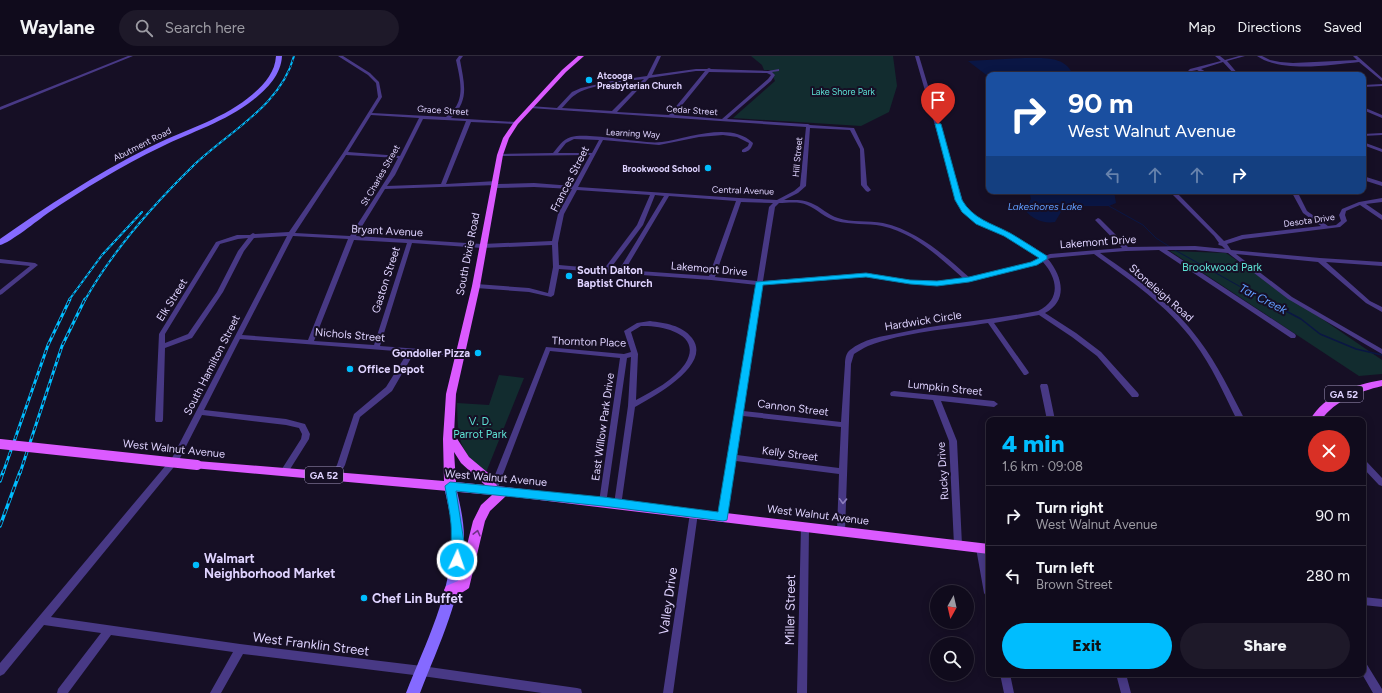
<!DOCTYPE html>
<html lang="en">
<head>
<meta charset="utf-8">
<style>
  body { margin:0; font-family:Figtree,sans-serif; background:#1e1929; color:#f1f3f6; height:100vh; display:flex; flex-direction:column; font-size:15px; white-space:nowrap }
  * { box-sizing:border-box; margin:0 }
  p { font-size:13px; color:#9c9ba3 }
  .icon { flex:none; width:22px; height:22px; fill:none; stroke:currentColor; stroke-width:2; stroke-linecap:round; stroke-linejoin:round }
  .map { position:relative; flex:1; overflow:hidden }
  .details { position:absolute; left:986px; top:361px; width:380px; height:260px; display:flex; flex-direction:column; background:#100b1c; border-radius:8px; box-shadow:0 2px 10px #0003,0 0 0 1px #302b3b }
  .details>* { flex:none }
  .banner { position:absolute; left:986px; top:16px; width:380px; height:122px; border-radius:8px; box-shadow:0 2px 10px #0003,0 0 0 1px #302b3b; background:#1a4fa0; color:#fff; overflow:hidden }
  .needle { width:26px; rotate:188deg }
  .tools { position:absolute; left:930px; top:529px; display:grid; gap:8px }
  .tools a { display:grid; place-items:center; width:44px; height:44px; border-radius:50%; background:#100b1c; box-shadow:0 2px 10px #0003,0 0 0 1px #302b3b; font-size:20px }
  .pin { position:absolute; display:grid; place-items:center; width:34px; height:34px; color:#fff; margin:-41px -17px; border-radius:50% 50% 50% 0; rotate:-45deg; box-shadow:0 0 4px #0007 }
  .pin .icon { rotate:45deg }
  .me { position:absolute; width:44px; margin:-22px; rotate:3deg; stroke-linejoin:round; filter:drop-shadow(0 0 3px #0008) }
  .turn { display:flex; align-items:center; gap:14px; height:84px; padding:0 16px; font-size:18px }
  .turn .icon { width:52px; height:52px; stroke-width:2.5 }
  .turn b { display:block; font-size:28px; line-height:34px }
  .lanes { display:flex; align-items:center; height:38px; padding:0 16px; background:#0003; justify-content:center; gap:20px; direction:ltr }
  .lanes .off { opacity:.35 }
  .round { display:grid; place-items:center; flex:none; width:42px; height:42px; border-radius:21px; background:#1e1929 }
  .head { display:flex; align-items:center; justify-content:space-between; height:68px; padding:0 16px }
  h1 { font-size:24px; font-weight:800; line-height:30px; color:#00bdfe }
  .button { display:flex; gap:8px; margin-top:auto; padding:8px 16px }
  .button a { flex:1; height:46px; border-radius:24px; background:#00bdfe; color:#111; font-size:16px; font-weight:800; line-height:46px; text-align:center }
  .button a+a { background:#1e1929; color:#f1f3f6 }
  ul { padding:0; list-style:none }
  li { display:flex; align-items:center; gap:12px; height:60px; padding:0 16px; border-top:1px solid #302b3b }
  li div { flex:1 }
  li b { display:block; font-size:15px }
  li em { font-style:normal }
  header { display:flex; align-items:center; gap:24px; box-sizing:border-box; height:56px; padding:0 20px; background:#100b1c; border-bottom:1px solid #302b3b }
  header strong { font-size:19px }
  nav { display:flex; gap:22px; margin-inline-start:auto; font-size:14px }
  .search { width:280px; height:36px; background:#1e1929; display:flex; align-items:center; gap:10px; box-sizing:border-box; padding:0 14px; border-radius:22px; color:#9c9ba3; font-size:15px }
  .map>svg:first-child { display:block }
</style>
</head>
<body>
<header>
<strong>Waylane</strong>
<div class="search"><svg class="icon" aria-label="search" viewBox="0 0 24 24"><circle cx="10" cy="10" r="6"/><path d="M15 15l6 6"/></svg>Search here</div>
<nav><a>Map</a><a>Directions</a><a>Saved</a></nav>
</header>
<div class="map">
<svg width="1382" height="637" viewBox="0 0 1382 637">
  <rect width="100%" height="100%" fill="#160f25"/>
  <path fill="#122c2f" d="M751 0H893L897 30 889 56 861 70 733 62 775 25 770 14H764L762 9Z
    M1170 195 1226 197 1382 304V318L1359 320Z
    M499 319 524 322 485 419C458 392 458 383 457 347L489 349Z"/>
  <path fill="#0a1644" d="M1025 2C1044 2 1066 0 1073 19H989V21L968 5Z
    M1029 135H1114L1116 147 1109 150H1078L1061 156 1055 166C1043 168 1032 163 1025 154L1031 143Z"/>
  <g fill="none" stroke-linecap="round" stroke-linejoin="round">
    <path stroke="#0a1644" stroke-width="1" d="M1109 150 1143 169 1156 182 1170 191
      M1173 193 1264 244"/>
    <path stroke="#0a1644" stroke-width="1.5" d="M1263 243 1301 263 1320 278 1356 293 1382 299"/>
    <path fill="#483985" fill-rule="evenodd" d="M128 0H133L0 54V51Z
      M338 0H343L370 17 379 26 382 41 372 57 446 61C449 58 453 55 455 52 465 38 459 19 456 4L459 0H463L460 4C464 27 470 44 451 62L516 66 518 67 516 68 471 66 446 128 496 125 499 127 496 128 534 127 573 130 590 99 500 100 498 99 500 98 553 97C559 90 562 84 571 81 585 77 622 84 638 85 646 86 654 87 662 86 689 82 731 65 753 87 752 92 748 97 742 96V94L748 90 749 87 737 81 723 79 699 81 659 89 603 84 578 131 739 142 777 144 794 135 800 130 806 71 530 52 528 51 530 50 557 52 572 36 581 32 612 25 647 20 657 0H661L652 19 696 13H707L709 12 711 13 768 15 779 13V15L772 16 775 19 771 25 727 63 806 68H808L810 69 854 72 864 93 867 129 871 134 868 136 866 135 861 129 860 93 850 74 810 72 806 130 798 137 784 144C793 144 803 143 811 147 821 151 828 159 838 162 852 167 868 164 883 167 918 175 944 199 970 222L1032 207 1040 203C1016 178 982 178 958 149L915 0H919L964 149C970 156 977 162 985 167 1005 179 1028 184 1045 200L1050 198 1122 192 1096 165 1095 164 1098 162 1100 163 1128 191 1195 190 1225 193 1222 190 1219 189 1218 188 1219 187 1214 180 1169 135H1175L1224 185 1242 179 1321 170 1303 157 1291 135H1297L1307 155 1328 170 1336 169 1341 165 1339 159 1342 153 1359 146 1382 142V146L1366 148 1382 159V164L1360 149 1346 155 1345 159 1347 165 1340 171 1243 183 1227 188 1231 194 1320 202 1382 206V210L1326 206 1370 245 1382 251V256L1366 247 1318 206 1236 198 1292 241 1382 293V298L1288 243 1228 197 1195 194H1167L1295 278 1296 280 1295 282H1291L1159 194 1126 195 1100 197C1136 222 1173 248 1199 284 1218 309 1231 337 1245 364H1237C1224 338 1212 310 1194 286 1168 250 1130 224 1094 198L1051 202 1048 203C1063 221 1068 245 1045 257L1076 277 1101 296 1138 337 1139 339 1138 341H1132L1097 300 1072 281 1039 259 994 267 1028 315 1029 317 1026 319H1024L988 267C950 273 904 276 868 290 863 292 859 295 854 298L851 308 845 475 844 478 841 479 838 478 837 475 839 418 736 405 727 461 726 463 723 464 720 463 719 461 757 229 711 224 559 213 554 239 551 241 529 236 476 232 473 230 476 228 529 232 548 237 553 211 552 189 482 192 412 187 380 290 459 296 462 298 461 300 414 297 392 335 360 361 345 409 338 422 335 423 332 422 331 420 337 409 354 358 386 331 408 296 240 283 204 354 286 363 305 368 310 378 309 383 287 418 284 419 281 418 280 416 301 383 302 378 299 372 286 369 202 359 178 406 51 561 240 588 422 610 577 632 581 633 582 637H542L422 620 243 598 221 637H210L233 596 111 579 68 637H57L58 633 101 577 44 569 4 618 0 620V607L172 402 287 180 254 182 244 195 223 236 192 282 165 292 163 364 162 366H156L155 364 159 278 216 186 237 179H250L253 177 255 178 289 176 343 97 378 41 376 27 368 19ZM696 15H705L669 59 617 56 649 22ZM709 16 767 17 771 19 768 23 722 63 674 59ZM644 23 612 55 562 52C566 48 570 42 575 39 587 29 628 25 644 23ZM371 59 419 62 400 100 348 96ZM423 63 466 65 441 128 387 130 395 119ZM574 83 599 84 592 97H558L566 87ZM346 99 398 102 389 119 350 180 295 177ZM494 129V131L496 132 534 131 572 133 558 158 552 185 482 188 356 180 385 133 496 129ZM577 134 650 139 637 169 604 213 559 209 558 187 564 158ZM655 139 664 140 619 214 610 213 643 169ZM669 140 736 145 709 220 625 214ZM741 146 773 147 769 151 757 225 715 221ZM779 147C787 147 799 145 807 149 817 153 825 162 836 165 851 169 867 167 882 170 915 177 940 202 964 223L937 225 910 224 866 217 763 225 775 151ZM293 180 348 183 308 284 242 279ZM248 182 238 195 217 236 188 278 165 287V278L220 188 238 183ZM354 184 407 187 374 289 314 285ZM1043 206C1058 223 1061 244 1038 255 992 264 945 267 899 277 883 280 863 283 850 294 846 297 845 303 845 308L841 366 743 355 763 229 866 221 910 228 937 229 969 226 1036 209ZM743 360 841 371 839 412 737 399Z
      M1215 0H1220L1225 4 1239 0H1245L1227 5 1239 19H1235L1223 6 1201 13 1211 19H1206L1197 14 1192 15 1188 19H1184L1190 13 1221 5Z
      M1257 0H1262L1270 4 1280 6 1293 7 1357 4 1353 0H1357L1382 22V25L1359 6C1331 9 1281 17 1257 0Z
      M1382 28V30L1363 31V29Z
      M1363 51 1382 59V62L1363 54Z
      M1382 77V79L1363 80V78Z
      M1363 86 1382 93V96L1363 89Z
      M1363 120 1382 126V130L1363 124Z
      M0 203 35 207 38 209 2 238 0 239V234L30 210 0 207Z
      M650 265C665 267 682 269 692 282 713 309 653 341 635 351L621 450 618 451 615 450 614 448 628 350 631 301 627 302 606 448 603 449 600 448 599 446 620 302 550 295 497 434 496 436 493 437 490 436 489 434 546 291 624 298 631 296 624 275 637 267ZM641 270C662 269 704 278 685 308 674 324 653 335 636 344L638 298 631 276Z
      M1041 328H1047L1048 330 1055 364H1047L1040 330Z
      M894 335 994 345 998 348 994 351 941 345 957 385 962 489 961 492 958 493 955 492 954 489 949 385 933 344 891 340 890 338 891 336Z
      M1363 404 1366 405 1382 422V430L1379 429 1363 412Z
      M694 454 697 455 698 457 673 637H663L690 457 691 455Z
      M805 467 808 469 809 471 807 637H797L801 471 802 469Z
      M980 488 983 489 984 492 989 515V541L986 540 984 537 976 492 977 489Z
      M1363 541 1382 543V551L1363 549Z
      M1363 605 1366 607 1382 633V637H1373L1362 618Z
      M1000 618H1010L1014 637H1004Z
      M1116 618H1126L1131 637H1121Z"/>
    <path fill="#856aff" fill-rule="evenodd" d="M276 0H282C281 19 267 33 253 44 225 66 191 76 161 91 121 110 84 133 48 157 38 164 10 187 0 189V183C47 150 96 118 148 92 181 75 219 65 248 42 262 31 275 18 276 0Z
      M450 426 454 428 456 431C460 448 464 465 464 482 465 536 439 588 420 637H406C425 588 452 537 452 482 452 465 448 448 444 431L446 428Z"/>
    <path fill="#db5aff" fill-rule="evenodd" d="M578 0H584L566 16 518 68 509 82 503 99 480 230 456 338 454 378 469 401 493 421 497 430 989 488V498L506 440 490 455 485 465 469 532C462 537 455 541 446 538L444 534 446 530 458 525 473 465 481 449 492 439 193 412 191 409 193 406 197 405 444 425 443 383 446 338 472 230 497 99 503 82 514 66 562 14ZM454 396 461 407 485 429 456 426Z
      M1382 324V330C1358 336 1336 344 1321 364H1310C1325 338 1354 329 1382 324Z"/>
    <g stroke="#00bdfe" stroke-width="2">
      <path id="rail-far2" d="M69 244 102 199 142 156
        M85 244C113 194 152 150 193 110 228 76 281 50 294 0"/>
    </g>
    <g stroke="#00bdfe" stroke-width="3">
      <path id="rail-far1" d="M3 417 48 289 70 243
        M20 417 62 290 85 243"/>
    </g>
    <g stroke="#00bdfe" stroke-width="3.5">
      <path id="rail" d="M0 425 3 416
        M0 470 20 416"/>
    </g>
    <use href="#rail-far2" stroke="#160f25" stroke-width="1" stroke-dasharray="3" stroke-linecap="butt"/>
    <use href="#rail-far1" stroke="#160f25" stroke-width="1.5" stroke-dasharray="4.5" stroke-linecap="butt"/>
    <use href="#rail" stroke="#160f25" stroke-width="2" stroke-dasharray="6" stroke-linecap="butt"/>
    <path stroke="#db5aff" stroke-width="10" d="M0 388 197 409"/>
  </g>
  <defs><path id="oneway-chevron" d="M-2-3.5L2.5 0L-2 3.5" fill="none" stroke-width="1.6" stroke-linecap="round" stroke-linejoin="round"/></defs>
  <use stroke="#8c7ebc" href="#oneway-chevron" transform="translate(843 445) rotate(92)"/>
  <use stroke="#6f3187" href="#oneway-chevron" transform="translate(477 477) rotate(-76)"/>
  <path fill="#00bdfe" stroke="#007ba5" d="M938 67 941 68 962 144C973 163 991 167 1010 177 1022 184 1034 192 1047 200V203L1037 209 969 226 937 230 910 228 866 221 763 229 727 464 723 465 603 450 456 435 464 486 461 508 457 509 453 508C450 502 452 477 451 468 450 455 447 443 445 430L450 426 603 441 718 456 756 226 866 217 910 224 937 225 969 221 1031 206 1039 202 1004 180 976 168 962 156 955 144 935 68Z"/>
  <g fill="#00bdfe" stroke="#160f25" stroke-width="1.5">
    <circle cx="589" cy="24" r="4"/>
    <circle cx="708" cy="112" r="4"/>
    <circle cx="569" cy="220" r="4"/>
    <circle cx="478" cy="297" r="4"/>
    <circle cx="350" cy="313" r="4"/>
    <circle cx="196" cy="509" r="4"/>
    <circle cx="364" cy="542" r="4"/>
  </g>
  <g text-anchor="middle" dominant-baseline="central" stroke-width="4" stroke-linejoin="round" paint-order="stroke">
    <g font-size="9" font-weight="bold" fill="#dfd3ff" stroke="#160f25" text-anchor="start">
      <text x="597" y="19">Atcooga<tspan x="597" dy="10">Presbyterian Church</tspan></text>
      <text x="700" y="112" text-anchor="end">Brookwood School</text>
    </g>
    <g font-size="9" fill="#5de1d4" stroke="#160f25">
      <text x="843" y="35">Lake Shore Park</text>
    </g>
    <g font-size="9" fill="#dfd3ff" stroke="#160f25">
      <text transform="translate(443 54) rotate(4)">Grace Street</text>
      <text transform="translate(692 54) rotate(4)">Cedar Street</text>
      <text transform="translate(633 77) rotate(3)">Learning Way</text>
      <text transform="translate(142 88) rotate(-27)">Abutment Road</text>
      <text transform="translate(797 101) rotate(-85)">Hill Street</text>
      <text transform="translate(380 119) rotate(-60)">St Charles Street</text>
      <text transform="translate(743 134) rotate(2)">Central Avenue</text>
      <text transform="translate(1309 164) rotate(-8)">Desota Drive</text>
    </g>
    <g font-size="10" font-style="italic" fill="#619eff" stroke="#160f25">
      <text x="1045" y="150">Lakeshores Lake</text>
    </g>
    <g fill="#160f25" stroke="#a398be" stroke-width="1">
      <rect x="1325" y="330" width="38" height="16" rx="3"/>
      <rect x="305" y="411" width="38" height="16" rx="3"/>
    </g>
    <g font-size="10" font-weight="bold" fill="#dfd3ff">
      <text x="1344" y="338">GA 52</text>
      <text x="324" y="419">GA 52</text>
    </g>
    <g font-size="11" fill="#dfd3ff" stroke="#160f25">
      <text transform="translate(570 123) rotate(-63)">Frances Street</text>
      <text transform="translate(387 175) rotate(3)">Bryant Avenue</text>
      <text transform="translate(1098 186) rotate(-4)">Lakemont Drive</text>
      <text transform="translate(468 198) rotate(-79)">South Dixie Road</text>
      <text transform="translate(709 213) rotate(5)">Lakemont Drive</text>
      <text transform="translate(386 224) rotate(-72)">Gaston Street</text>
      <text transform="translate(1161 237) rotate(41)">Stoneleigh Road</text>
      <text transform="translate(172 244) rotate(-58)">Elk Street</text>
      <text transform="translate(923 265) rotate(-9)">Hardwick Circle</text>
      <text transform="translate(350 279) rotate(5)">Nichols Street</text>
      <text transform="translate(589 286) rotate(2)">Thornton Place</text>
      <text transform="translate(212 309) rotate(-63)">South Hamilton Street</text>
      <text transform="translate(945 332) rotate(6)">Lumpkin Street</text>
      <text transform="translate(793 352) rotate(7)">Cannon Street</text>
      <text transform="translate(603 371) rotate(-82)">East Willow Park Drive</text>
      <text transform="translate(174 393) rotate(6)">West Walnut Avenue</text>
      <text transform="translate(790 398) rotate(7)">Kelly Street</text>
      <text transform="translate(943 415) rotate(-94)">Rucky Drive</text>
      <text transform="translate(496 422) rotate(5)">West Walnut Avenue</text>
      <text transform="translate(818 459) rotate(7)">West Walnut Avenue</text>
    </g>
    <g font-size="11" fill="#5de1d4" stroke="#160f25">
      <text x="1222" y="211">Brookwood Park</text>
      <text x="480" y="365">V. D.<tspan x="480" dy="13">Parrot Park</tspan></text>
    </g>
    <g font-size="11" font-weight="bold" fill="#dfd3ff" stroke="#160f25" text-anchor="start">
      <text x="577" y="214">South Dalton<tspan x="577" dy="13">Baptist Church</tspan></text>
      <text x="470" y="297" text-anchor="end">Gondolier Pizza</text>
      <text x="358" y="313">Office Depot</text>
    </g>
    <g font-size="12" font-style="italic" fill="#619eff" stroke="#160f25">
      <text transform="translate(1263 243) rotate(27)">Tar Creek</text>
    </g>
    <g font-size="13" font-weight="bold" fill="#dfd3ff" stroke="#160f25" text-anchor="start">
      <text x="204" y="502">Walmart<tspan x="204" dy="15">Neighborhood Market</tspan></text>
      <text x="372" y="542">Chef Lin Buffet</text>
    </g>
    <g font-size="13" fill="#dfd3ff" stroke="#160f25">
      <text transform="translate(668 545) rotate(-82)">Valley Drive</text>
      <text transform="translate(790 554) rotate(-89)">Miller Street</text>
      <text transform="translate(311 588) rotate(7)">West Franklin Street</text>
    </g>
  </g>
</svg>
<div class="tools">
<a><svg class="needle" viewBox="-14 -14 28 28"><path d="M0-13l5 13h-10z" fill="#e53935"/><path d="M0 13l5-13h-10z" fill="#9c9ba3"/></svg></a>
<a><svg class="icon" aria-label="search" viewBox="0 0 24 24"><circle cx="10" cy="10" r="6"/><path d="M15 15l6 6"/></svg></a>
</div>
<div class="pin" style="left:938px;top:68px;background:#d93025"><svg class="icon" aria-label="arrive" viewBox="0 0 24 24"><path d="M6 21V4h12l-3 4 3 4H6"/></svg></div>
<svg class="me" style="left:457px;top:504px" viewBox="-20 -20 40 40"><circle r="17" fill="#00bdfe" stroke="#fff" stroke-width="3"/><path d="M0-11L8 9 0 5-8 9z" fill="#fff"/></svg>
<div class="banner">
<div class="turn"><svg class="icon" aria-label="right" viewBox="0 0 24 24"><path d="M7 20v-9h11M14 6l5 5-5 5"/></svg><div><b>90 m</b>West Walnut Avenue</div></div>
<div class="lanes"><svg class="icon off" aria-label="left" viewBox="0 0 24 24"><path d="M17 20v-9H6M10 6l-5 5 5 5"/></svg><svg class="icon off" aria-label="ahead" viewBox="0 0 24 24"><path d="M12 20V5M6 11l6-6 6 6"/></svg><svg class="icon off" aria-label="ahead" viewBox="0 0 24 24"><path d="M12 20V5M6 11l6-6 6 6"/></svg><svg class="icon" aria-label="right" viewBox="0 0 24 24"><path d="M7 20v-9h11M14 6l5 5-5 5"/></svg></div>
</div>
<section class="details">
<div class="head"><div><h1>4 min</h1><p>1.6 km · 09:08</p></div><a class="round" style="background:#d93025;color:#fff"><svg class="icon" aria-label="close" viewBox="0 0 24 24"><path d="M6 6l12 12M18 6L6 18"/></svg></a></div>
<ul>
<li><svg class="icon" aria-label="right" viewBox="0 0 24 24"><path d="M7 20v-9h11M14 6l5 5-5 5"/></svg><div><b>Turn right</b><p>West Walnut Avenue</p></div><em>90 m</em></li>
<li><svg class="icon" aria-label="left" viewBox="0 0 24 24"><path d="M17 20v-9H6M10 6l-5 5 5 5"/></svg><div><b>Turn left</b><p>Brown Street</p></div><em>280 m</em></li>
</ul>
<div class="button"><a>Exit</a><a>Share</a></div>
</section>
</div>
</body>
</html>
